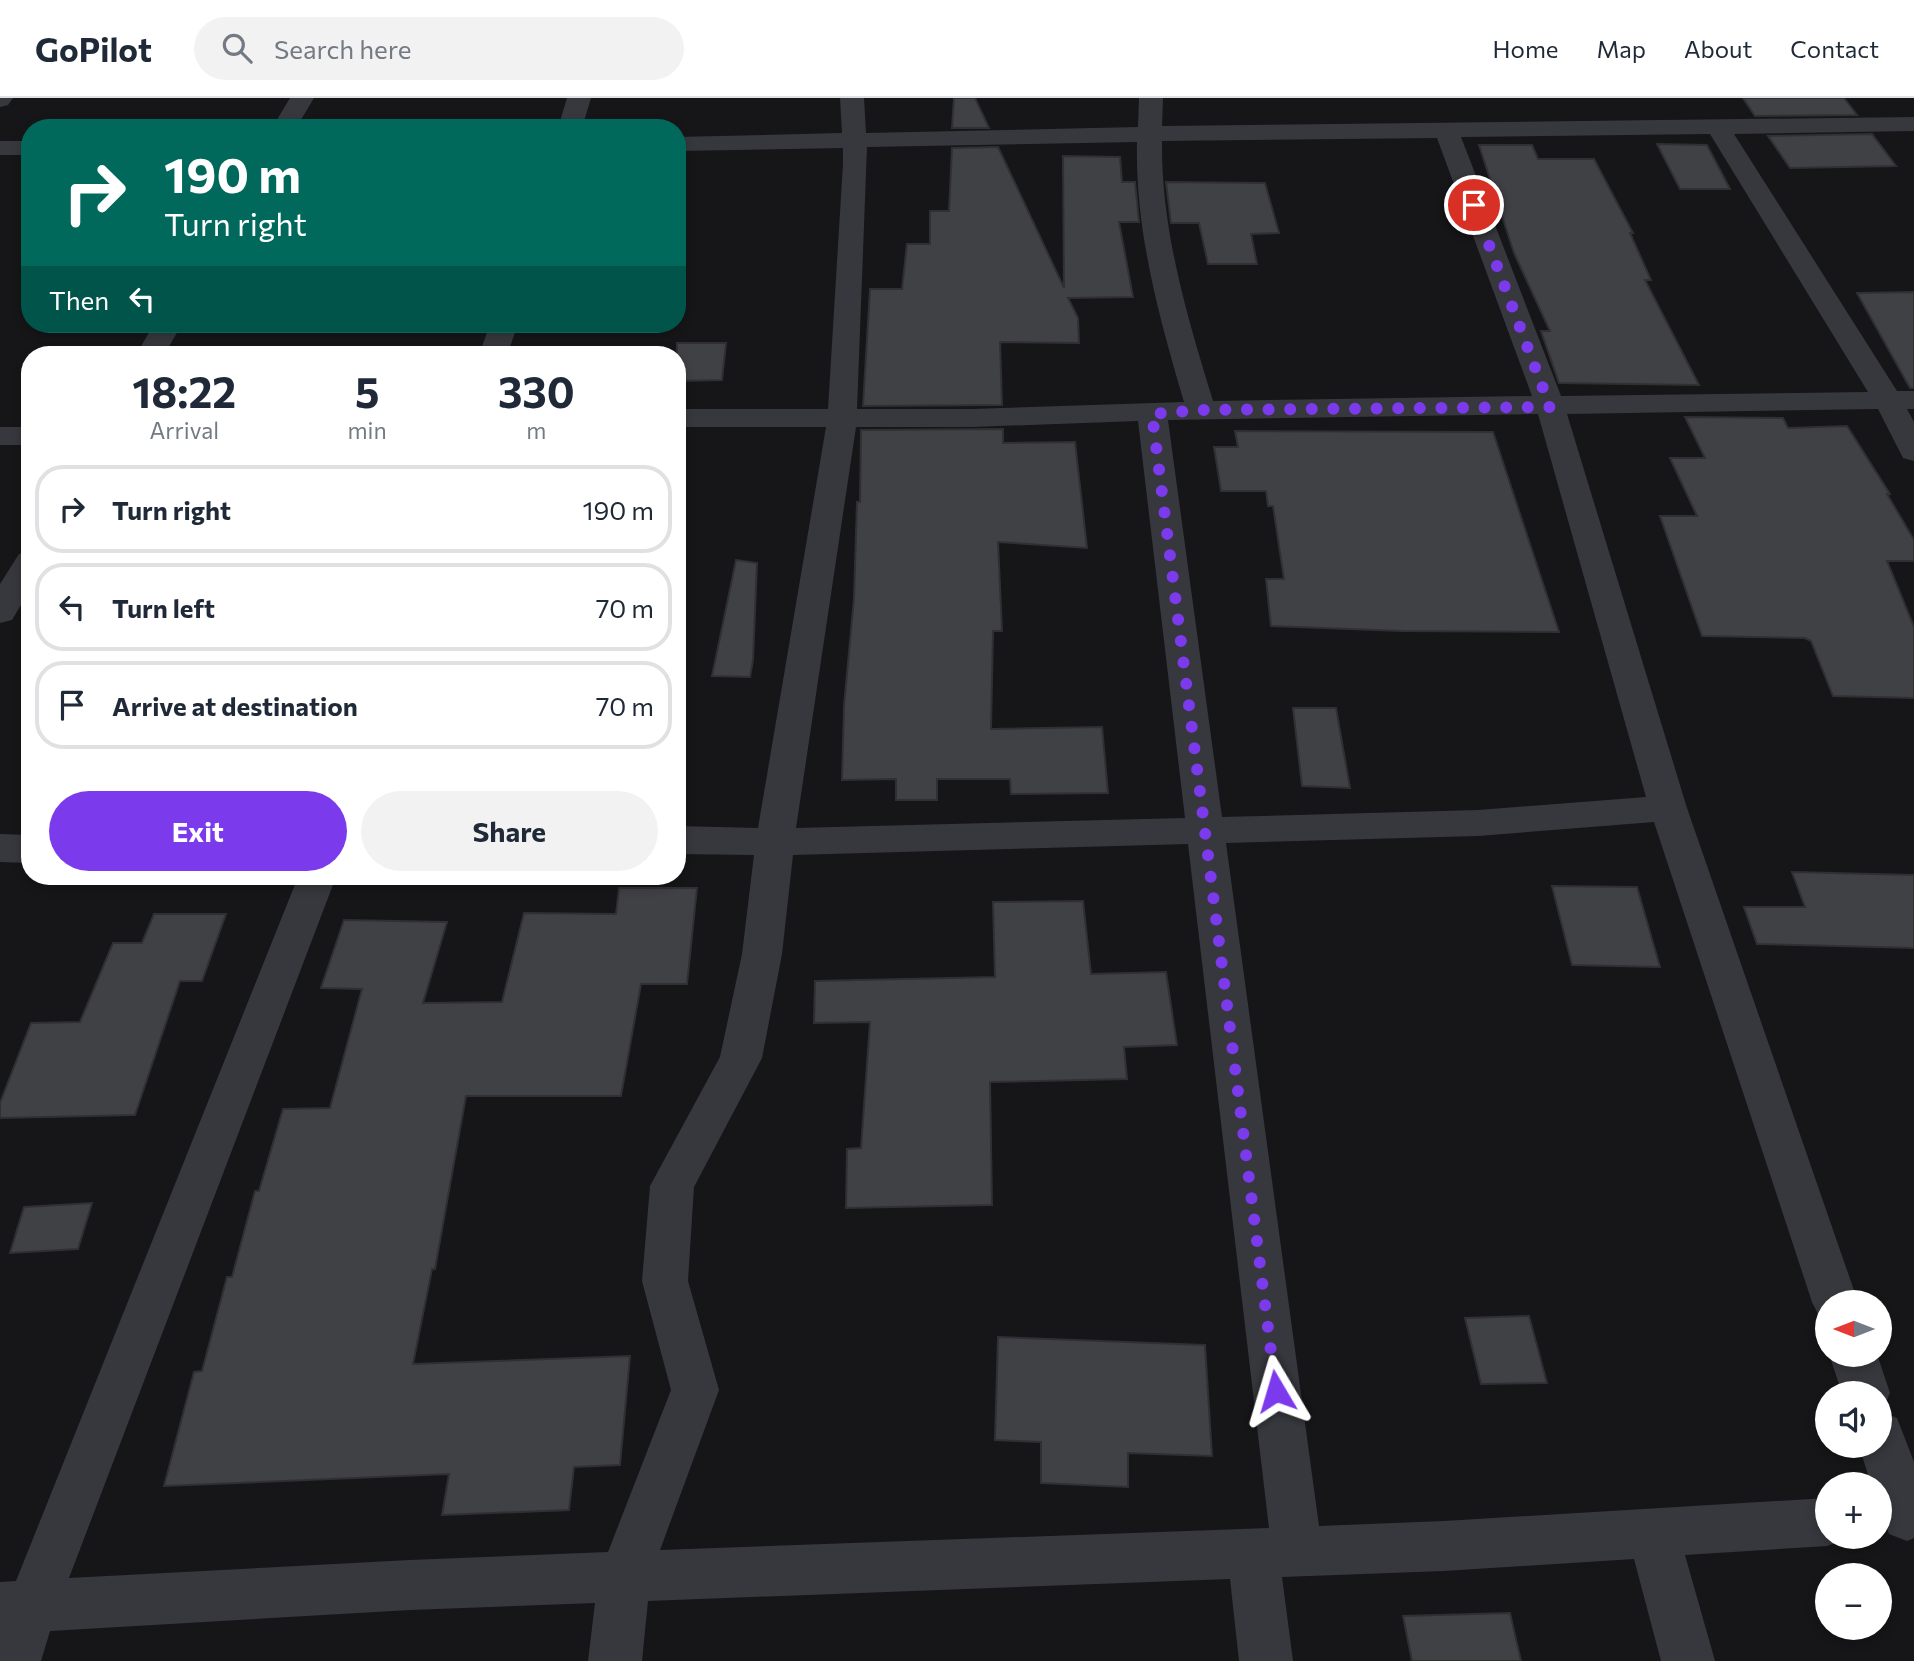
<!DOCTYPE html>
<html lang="en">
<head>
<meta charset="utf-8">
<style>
  body { margin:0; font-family:Commissioner,sans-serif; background:#f2f2f3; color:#1f2937; height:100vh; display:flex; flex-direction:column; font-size:26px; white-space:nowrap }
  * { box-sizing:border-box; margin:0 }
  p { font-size:23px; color:#747a83 }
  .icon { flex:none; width:38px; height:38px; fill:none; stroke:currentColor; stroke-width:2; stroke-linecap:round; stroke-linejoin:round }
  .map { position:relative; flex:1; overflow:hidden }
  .drawer { position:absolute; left:21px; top:248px; width:665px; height:539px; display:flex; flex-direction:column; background:#fff; border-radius:28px; box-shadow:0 4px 10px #0003 }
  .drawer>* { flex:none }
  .top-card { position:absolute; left:21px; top:21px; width:665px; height:214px; border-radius:28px; box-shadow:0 4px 10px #0003; background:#00695c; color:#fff; overflow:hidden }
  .needle { width:46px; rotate:270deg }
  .tools { position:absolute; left:1815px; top:1192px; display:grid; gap:14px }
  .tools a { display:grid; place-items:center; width:77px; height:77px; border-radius:50%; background:#fff; box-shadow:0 4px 10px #0003; font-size:35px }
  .pin { position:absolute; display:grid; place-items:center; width:60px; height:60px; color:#fff; margin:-30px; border:4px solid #fff; border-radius:50%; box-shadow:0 2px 7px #0007 }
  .me { position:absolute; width:77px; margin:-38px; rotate:353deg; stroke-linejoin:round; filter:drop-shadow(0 0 5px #0008) }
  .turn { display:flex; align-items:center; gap:24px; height:147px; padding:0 28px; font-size:32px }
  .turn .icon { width:91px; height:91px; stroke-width:2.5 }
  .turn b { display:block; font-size:49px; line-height:60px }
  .then { display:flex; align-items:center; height:66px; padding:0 28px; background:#0003; gap:14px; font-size:26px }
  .eta { display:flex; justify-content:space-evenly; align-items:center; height:119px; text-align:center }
  .eta b { font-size:42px; font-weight:700; line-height:49px }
  .cta { display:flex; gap:14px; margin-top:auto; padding:14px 28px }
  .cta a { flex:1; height:80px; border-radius:42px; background:#7c3aed; color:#fff; font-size:28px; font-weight:700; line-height:80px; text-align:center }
  .cta a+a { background:#f2f2f3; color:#1f2937 }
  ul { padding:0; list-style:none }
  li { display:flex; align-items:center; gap:21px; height:88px; margin:0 14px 10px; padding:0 14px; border:4px solid #e0e1e3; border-radius:28px }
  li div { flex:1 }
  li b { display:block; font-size:26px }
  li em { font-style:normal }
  header { display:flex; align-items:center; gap:42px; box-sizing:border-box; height:98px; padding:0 35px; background:#fff; border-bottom:2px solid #e0e1e3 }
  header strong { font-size:33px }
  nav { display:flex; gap:38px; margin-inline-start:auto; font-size:24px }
  .search { width:490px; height:63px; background:#f2f2f3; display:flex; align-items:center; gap:18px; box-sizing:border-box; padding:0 24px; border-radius:38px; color:#747a83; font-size:26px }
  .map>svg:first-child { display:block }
</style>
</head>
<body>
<header>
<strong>GoPilot</strong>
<div class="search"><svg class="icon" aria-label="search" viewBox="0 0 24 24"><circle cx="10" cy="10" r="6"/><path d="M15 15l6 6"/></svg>Search here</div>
<nav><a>Home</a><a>Map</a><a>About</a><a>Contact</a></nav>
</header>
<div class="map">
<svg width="1914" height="1563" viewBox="0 0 1914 1563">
  <rect width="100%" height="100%" fill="#161618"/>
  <path fill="#404145" stroke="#303034" stroke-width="2" d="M954 0H975L989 30H952Z
    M1743 0H1844L1857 17 1755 18Z
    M1872 36 1896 68 1790 70 1768 38Z
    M1657 46 1707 47 1730 91H1680Z
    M1479 47H1532L1538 61H1594L1633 135H1630L1651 182H1645L1699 287 1559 285 1541 233H1550L1514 155Z
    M998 49 1064 190 1063 58 1120 59 1122 84H1135L1139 124H1119L1133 199 1068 200 1078 220 1079 245 1000 244 1002 307 863 308 870 191H902L907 146H930V113H949L952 50Z
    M1166 84 1265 85 1279 135 1251 136 1257 166H1208L1199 125H1171Z
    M1914 194V290H1910L1857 195Z
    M677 245H726L722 282 677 283Z
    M1685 319 1783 320 1788 330 1847 328 1890 396H1887L1914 442V463H1887L1914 529V600L1833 598 1811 543 1805 540 1702 538 1660 418H1697L1670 360H1705Z
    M1003 331V345L1075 344 1087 450 998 444 1002 533H993L991 631 1102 629 1108 695 1011 696 1010 681H937V702H896V681L842 682 844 608 854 500 857 404H860L861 332Z
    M1235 333 1493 334 1559 534 1402 533 1271 528 1266 481H1284L1273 408H1268L1266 393H1221L1214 349H1238Z
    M736 462 757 465 753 562 750 579 712 578Z
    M1293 610H1336L1350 690 1302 688Z
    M1792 774 1914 777V850L1757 846 1744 809H1805Z
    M1552 788 1637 789 1660 869 1572 867Z
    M619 790H697L687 886H641L621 998H466L435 1171H432L413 1266 630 1258 620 1367 574 1369 569 1412 442 1417 449 1376 164 1388 194 1274 202 1273 227 1179H232L255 1093H259L283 1011 330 1010 362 891 321 890 344 822 447 824 423 905 502 904 524 815 616 816Z
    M1083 803 1091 876 1166 874 1177 947 1124 949 1127 981 990 984 992 1107 846 1110 847 1051 861 1050 870 924 814 925 815 883 995 879 993 804Z
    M154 816H226L202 883H180L135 1017 0 1020V1005L31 925 80 924 113 845H142Z
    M92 1105 78 1151 10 1155 24 1109Z
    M1529 1218 1547 1285 1481 1286 1465 1220Z
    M998 1239 1205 1247 1212 1358 1128 1355V1389L1041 1385V1344L995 1342Z
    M1510 1515 1521 1563H1412L1403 1518Z"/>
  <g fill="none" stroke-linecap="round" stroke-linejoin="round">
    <path fill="#37383d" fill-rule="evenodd" d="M0 0H13L8 7 0 9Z
      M290 0H314L296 30H272Z
      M567 0H591L582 30H558Z
      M840 0H864L866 35 1138 29 1139 0H1163L1162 28 1914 19V33L1734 36 1897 293H1914V311H1907L1914 324V363L1903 360 1878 311 1567 316 1687 710 1858 1204H1827V1222L1819 1218 1812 1204 1654 724 1478 738 1226 745 1319 1428 1444 1423 1827 1400V1438H1846L1845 1441 1827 1448 1685 1457 1715 1563H1661L1634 1461 1444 1473 1282 1479 1293 1563H1239L1230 1481 648 1503 642 1563H588L595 1505 410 1512 50 1533 41 1563H0V1484L16 1483 298 779H336L69 1480 410 1462 608 1454 671 1292 642 1183 650 1088 720 959 742 856 754 757 677 756V728L758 730 826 329H677V311H828L843 66V50L677 53V39L842 35ZM1710 36 1868 294 1561 298 1461 39ZM1437 40 1532 298 1213 303C1187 218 1161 132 1162 43ZM1137 44C1135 133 1159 219 1184 304L972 311H857L867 49ZM1538 316 1646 699 1478 712 1222 719 1168 322ZM1138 323 1185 720 796 730 856 329H972ZM1188 746 1269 1430 660 1452 719 1292 688 1183 694 1089 762 960 782 856 793 757Z
      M0 43H30V57H0Z
      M154 226H182L164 257H136Z
      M490 226H518L507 257H479Z
      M0 329H30V347H0Z
      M30 453V492L12 522 0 525V486L19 456Z
      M0 736 30 737V765L0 764Z
      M1829 1256H1877L1890 1295 1883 1311 1880 1312V1295H1842Z
      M1880 1313 1897 1320 1914 1364V1440L1907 1443 1889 1436 1880 1412V1386H1871L1859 1348H1880Z"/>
  </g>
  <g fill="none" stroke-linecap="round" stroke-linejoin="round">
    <path stroke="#7c3aed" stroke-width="12" stroke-dasharray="0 21.6" d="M1276 1293 1152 316 1201 312 1550 309 1474 107"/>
  </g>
</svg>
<div class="tools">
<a><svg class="needle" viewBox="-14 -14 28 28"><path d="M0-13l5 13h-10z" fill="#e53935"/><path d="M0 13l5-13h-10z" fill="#747a83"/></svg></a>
<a><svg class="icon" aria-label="sound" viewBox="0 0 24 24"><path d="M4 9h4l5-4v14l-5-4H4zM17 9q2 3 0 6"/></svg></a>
<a>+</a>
<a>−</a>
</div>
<div class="pin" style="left:1474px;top:107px;background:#d93025"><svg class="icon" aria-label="arrive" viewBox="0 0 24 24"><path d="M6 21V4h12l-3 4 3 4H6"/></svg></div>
<svg class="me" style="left:1276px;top:1293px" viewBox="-20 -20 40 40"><path d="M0-17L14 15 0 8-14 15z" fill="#7c3aed" stroke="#fff" stroke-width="4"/></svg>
<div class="top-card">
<div class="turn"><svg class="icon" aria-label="right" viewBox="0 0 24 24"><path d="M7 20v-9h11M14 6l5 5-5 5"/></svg><div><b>190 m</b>Turn right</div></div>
<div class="then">Then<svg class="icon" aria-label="left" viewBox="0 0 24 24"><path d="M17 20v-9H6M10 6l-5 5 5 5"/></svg></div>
</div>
<section class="drawer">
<div class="eta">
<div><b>18:22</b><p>Arrival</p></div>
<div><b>5</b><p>min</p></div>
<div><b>330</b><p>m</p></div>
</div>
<ul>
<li><svg class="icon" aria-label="right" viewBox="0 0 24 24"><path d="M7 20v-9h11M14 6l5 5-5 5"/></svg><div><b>Turn right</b></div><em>190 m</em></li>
<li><svg class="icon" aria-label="left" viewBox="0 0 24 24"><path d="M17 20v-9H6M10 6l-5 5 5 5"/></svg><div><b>Turn left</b></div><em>70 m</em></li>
<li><svg class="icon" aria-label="arrive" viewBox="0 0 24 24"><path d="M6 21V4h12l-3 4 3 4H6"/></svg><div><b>Arrive at destination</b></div><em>70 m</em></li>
</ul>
<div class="cta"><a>Exit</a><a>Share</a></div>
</section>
</div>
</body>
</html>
